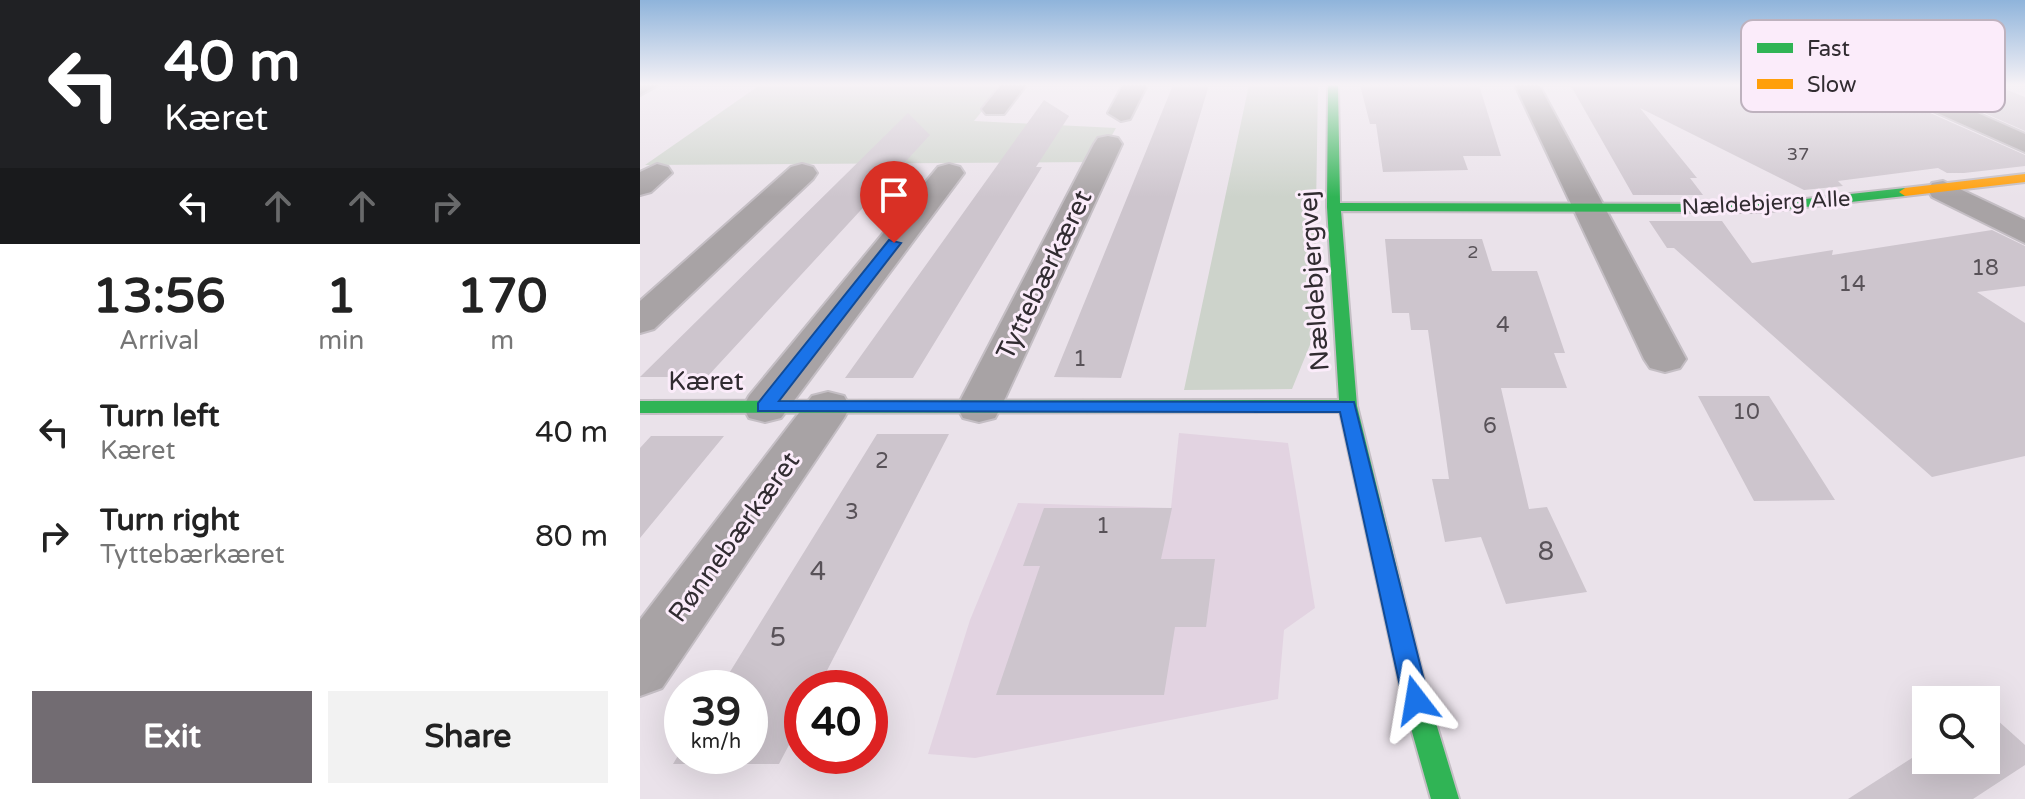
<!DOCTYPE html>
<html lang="en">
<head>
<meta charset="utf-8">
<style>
  body { margin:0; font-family:"Varela Round",sans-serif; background:#f2f2f2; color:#222; height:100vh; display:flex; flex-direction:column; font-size:30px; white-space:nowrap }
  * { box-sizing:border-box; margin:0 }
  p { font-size:26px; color:#767676 }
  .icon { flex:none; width:44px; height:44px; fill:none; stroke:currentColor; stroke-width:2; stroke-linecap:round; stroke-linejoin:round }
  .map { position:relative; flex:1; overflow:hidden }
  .panel { display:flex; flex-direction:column; background:#fff; width:640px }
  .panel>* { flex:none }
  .top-card { background:#202124; color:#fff; overflow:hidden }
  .fabs { position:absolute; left:1272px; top:686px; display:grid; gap:16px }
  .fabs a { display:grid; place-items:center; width:88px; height:88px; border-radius:0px; background:#fff; box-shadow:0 8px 32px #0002; font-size:40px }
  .speed { position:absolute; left:24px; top:670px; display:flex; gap:16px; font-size:40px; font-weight:700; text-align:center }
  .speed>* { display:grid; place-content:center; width:104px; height:104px; border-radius:50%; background:#fff; box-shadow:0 8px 32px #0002; line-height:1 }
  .speed small { font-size:20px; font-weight:400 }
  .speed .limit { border:12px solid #d22; background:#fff; color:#111 }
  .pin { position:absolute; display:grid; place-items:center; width:68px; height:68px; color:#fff; margin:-82px -34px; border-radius:50% 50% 50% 0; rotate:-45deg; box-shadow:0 0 8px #0007 }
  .pin .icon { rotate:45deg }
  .me { position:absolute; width:88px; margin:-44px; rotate:346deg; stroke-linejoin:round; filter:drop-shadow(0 0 6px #0008) }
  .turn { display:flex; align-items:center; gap:28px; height:168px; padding:0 32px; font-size:36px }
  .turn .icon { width:104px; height:104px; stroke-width:2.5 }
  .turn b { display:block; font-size:56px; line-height:68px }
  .lanes { display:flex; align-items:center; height:76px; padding:0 32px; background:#0003; justify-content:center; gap:40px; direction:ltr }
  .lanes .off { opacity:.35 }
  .eta { display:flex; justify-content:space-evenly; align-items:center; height:136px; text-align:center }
  .eta b { font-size:48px; font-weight:800; line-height:56px }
  .action { display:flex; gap:16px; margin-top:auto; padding:16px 32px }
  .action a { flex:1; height:92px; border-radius:0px; background:#726c72; color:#fff; font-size:32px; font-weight:800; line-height:92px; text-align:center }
  .action a+a { background:#f2f2f2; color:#222 }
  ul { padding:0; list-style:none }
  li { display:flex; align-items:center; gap:24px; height:104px; padding:0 32px }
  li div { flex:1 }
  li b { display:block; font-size:30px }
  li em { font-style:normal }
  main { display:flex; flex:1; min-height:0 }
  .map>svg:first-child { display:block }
</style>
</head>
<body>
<main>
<section class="panel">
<div class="top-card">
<div class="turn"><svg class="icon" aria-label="left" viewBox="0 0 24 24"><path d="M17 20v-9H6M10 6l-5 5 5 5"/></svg><div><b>40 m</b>Kæret</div></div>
<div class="lanes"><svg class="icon" aria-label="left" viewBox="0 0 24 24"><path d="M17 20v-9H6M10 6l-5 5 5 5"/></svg><svg class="icon off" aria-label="ahead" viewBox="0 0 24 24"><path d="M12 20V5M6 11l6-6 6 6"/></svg><svg class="icon off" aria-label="ahead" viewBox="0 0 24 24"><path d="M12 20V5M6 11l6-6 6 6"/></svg><svg class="icon off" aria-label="right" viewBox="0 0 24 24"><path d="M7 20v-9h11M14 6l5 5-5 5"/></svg></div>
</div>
<div class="eta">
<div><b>13:56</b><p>Arrival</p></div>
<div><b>1</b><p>min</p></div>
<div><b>170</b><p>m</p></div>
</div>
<ul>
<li><svg class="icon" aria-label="left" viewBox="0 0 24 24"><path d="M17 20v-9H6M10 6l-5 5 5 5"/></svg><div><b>Turn left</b><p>Kæret</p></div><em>40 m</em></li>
<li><svg class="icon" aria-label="right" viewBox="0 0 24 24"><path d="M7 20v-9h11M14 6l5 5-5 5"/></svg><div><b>Turn right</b><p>Tyttebærkæret</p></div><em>80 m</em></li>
</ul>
<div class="action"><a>Exit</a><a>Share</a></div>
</section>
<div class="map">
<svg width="1385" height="799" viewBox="0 0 1385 799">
  <rect width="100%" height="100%" fill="#eae2ea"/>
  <path fill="#e2d3e1" d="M539 433 648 443 675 608 644 630 638 699 335 758 288 754 330 620 378 503 531 508Z"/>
  <path fill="#cdd3cb" d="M120 85H363L334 121 476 128 457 162 5 165Z
    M609 85H678L674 335 652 389 544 390Z"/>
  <path fill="#cdc5cd" d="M533 85H569L481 378 414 377Z
    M720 85H839L861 156H823L828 170 743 172 736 124H730Z
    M1240 85 1245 93 1385 155V166L1324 173H1307L1298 168 1198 181 1203 186 1164 190 1000 108 1057 178H1050L1063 195H993L931 86Z
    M1281 85H1354L1385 97V131Z
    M404 100 429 116 396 167H402L273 378H205Z
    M268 113 290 135 67 377H0Z
    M1009 221H1082L1112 263 1193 250 1192 255 1352 230 1385 246V286L1337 292 1385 323V456L1292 477 1034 248H1027Z
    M745 239H842L852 271H897L925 353H914L927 388H861L889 509 907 507 947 592 866 604 841 537 805 542 792 479H809L788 330H771L769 313H752Z
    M1058 396H1129L1195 500 1114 501Z
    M237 434H309L178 688H162V720L139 764H33L42 749V756H110V688H80Z
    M11 436H84L0 538V448Z
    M404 508H532L521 559H575L566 627H535L524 695H356L400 566H383Z
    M1346 710 1385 745V765L1333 799H1208L1286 749V760H1346Z"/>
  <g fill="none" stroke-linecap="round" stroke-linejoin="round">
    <g stroke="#c4bec4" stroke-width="4">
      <path id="street" d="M0 85H18L0 95Z
        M361 85H386L364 114H346L342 109Z
        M483 85H507L490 119 481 121 468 113Z
        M875 85H899L1046 359 1040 368 1025 372 1010 368 1004 359Z
        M1243 85H1274L1385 134V152L1246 90Z
        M468 136 478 138 482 144 361 407 355 418 339 422 323 418 317 407 454 144 458 138Z
        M17 164 28 167 32 173 11 192 0 195V172Z
        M162 164 173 167 177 173 173 179 14 329 0 333V301L151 167Z
        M309 164 320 167 324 173 141 418 125 422 109 418 103 407 109 396 298 167Z
        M1303 181 1385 220V243L1292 197 1288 190 1292 183Z
        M188 392 204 396 210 407 204 418 22 688 0 696V620L172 396Z"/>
    </g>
    <g stroke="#c4bec4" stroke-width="4">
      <path id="fast" d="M688 85H698L700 203 1121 204 1265 188 1271 192 1265 196 1121 212 701 211 717 406 789 700 819 799H791L763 700 700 412 0 413V401L699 400 687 207Z"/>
    </g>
    <g stroke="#c4bec4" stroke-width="4">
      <path id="slow" d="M1385 174V182L1265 196 1259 192 1265 188Z"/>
    </g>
    <use href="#street" fill="#a8a3a5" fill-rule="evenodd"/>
    <use href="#fast" fill="#30b455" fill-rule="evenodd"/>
    <use href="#slow" fill="#ff9f0a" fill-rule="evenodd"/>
  </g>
  <linearGradient id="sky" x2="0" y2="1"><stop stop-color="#8fb4db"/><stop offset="0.43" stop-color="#f6f2f6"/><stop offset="1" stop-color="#f6f2f6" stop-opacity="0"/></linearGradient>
  <rect width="1385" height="197" fill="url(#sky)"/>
  <path fill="#1a73e8" stroke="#114b97" stroke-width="2" d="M249 240 261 243 139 401 714 402 789 700 786 709 776 713 767 709 763 700 700 412 118 411V403Z"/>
  <g text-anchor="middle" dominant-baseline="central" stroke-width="6" stroke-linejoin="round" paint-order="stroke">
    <g font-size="18" fill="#585258">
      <text x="1158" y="154">37</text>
      <text x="833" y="252">2</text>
    </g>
    <g font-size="22" fill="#312c31" stroke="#fbecfa">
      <text transform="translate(1126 203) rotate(-3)">Nældebjerg Alle</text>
    </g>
    <g font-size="22" fill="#585258">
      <text x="1345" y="268">18</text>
      <text x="1212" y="284">14</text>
      <text x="863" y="325">4</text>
      <text x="440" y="359">1</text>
      <text x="1106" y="412">10</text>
      <text x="850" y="426">6</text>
      <text x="242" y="461">2</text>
      <text x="212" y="512">3</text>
      <text x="463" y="526">1</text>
    </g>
    <g font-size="26" fill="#312c31" stroke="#fbecfa">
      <text transform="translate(404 275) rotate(-64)">Tyttebærkæret</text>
      <text transform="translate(674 281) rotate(-94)">Nældebjergvej</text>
      <text x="66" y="381">Kæret</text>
      <text transform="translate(94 537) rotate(-54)">Rønnebærkæret</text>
    </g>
    <g font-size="26" fill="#585258">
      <text x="906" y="551">8</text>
      <text x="178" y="571">4</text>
      <text x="138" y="637">5</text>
    </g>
  </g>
  <rect x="1101" y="20" width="264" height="92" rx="12" fill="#fbecfa" stroke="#beb2be" stroke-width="2"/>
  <rect x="1117" y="43" width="36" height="10" fill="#30b455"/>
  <rect x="1117" y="79" width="36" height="10" fill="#ff9f0a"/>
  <g font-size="22" fill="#312c31">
    <text x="1167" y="56">Fast</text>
    <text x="1167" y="92">Slow</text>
  </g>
</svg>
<div class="fabs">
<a><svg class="icon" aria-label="search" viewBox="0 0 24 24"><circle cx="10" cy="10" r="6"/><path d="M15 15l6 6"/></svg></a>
</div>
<div class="speed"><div>39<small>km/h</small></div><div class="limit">40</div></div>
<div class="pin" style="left:254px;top:243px;background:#d93025"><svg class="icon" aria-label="arrive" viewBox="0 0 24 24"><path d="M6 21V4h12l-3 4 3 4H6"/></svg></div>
<svg class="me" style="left:776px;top:700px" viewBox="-20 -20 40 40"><path d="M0-17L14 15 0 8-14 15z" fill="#1a73e8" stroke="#fff" stroke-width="4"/></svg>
</div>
</main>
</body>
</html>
